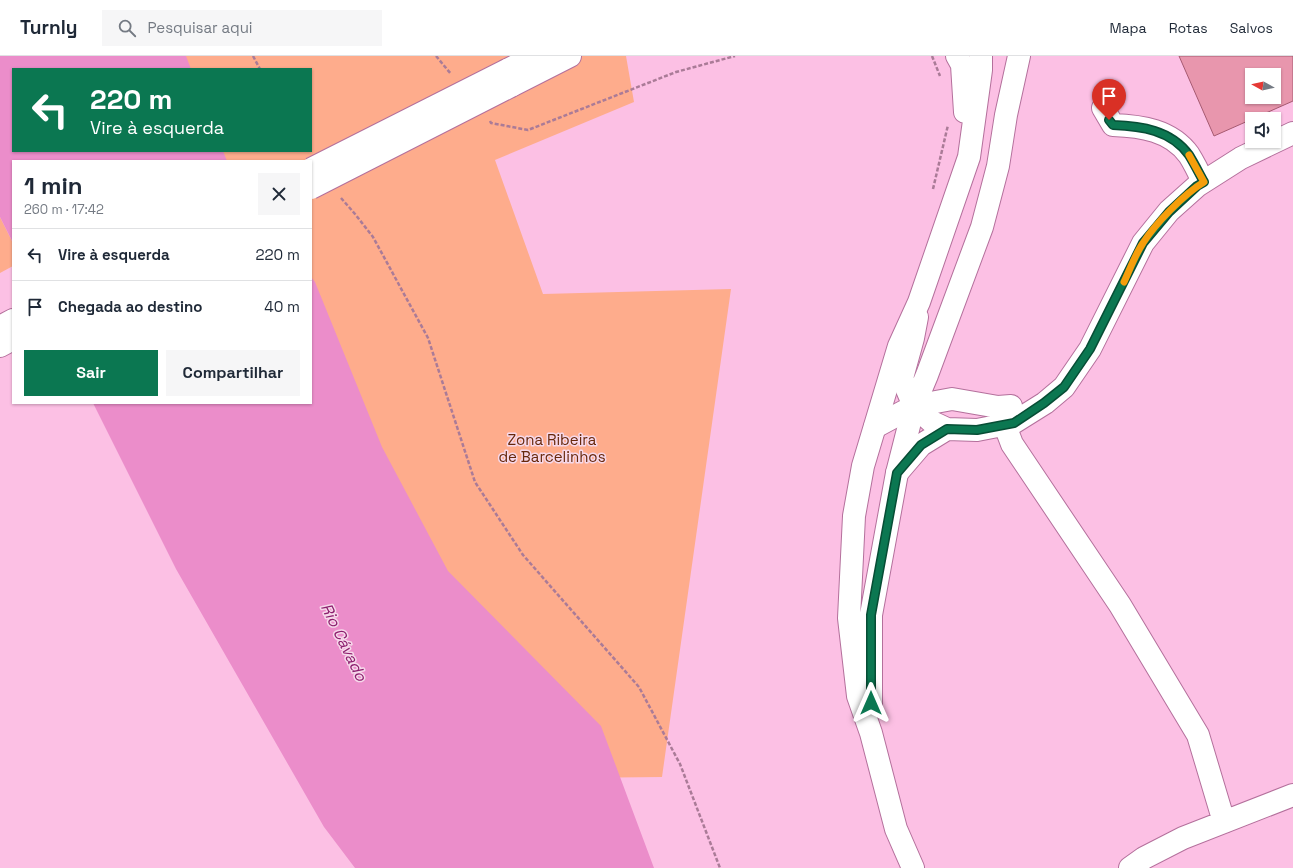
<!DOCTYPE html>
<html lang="pt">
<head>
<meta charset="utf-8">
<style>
  body { margin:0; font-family:"Space Grotesk",sans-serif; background:#f6f6f7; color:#1f2937; height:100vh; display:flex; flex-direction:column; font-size:15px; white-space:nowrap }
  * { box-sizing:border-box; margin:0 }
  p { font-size:13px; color:#747a83 }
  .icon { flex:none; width:22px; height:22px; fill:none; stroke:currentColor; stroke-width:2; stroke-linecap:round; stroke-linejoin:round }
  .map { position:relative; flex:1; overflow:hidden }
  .details { position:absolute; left:12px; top:104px; width:300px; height:244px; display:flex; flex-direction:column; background:#fff; border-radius:0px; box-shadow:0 1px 3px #0004 }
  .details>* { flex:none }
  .top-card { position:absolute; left:12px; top:12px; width:300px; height:84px; border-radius:0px; box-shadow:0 1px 3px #0004; background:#0b7751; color:#fff; overflow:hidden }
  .needle { width:26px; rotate:278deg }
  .tools { position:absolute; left:1245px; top:12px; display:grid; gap:8px }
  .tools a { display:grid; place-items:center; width:36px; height:36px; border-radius:0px; background:#fff; box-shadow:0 1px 3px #0004; font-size:20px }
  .pin { position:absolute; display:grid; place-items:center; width:34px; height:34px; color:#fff; margin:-41px -17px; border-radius:50% 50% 50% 0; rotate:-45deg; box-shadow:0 0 4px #0007 }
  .pin .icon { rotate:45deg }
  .me { position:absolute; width:44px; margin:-22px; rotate:0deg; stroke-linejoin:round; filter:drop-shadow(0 0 3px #0008) }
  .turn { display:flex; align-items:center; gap:14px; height:84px; padding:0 12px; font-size:18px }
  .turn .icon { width:52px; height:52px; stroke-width:2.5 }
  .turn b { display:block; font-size:28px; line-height:34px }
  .round { display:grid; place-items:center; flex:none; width:42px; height:42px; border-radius:0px; background:#f6f6f7 }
  .headline { display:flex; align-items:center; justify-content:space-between; height:68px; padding:0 12px }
  h1 { font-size:24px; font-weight:700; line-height:30px }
  .action { display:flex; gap:8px; margin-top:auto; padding:8px 12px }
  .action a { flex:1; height:46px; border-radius:0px; background:#0b7751; color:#fff; font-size:16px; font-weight:700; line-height:46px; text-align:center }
  .action a+a { background:#f6f6f7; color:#1f2937 }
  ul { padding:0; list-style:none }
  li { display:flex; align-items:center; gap:12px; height:52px; padding:0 12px; border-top:1px solid #e0e1e3 }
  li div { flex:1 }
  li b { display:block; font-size:15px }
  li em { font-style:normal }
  header { display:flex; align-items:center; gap:24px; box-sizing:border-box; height:56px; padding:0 20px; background:#fff; border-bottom:1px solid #e0e1e3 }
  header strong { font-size:19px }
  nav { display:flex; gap:22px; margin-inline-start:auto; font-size:14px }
  .search { width:280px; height:36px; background:#f6f6f7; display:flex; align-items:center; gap:10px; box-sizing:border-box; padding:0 14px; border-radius:0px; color:#747a83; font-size:15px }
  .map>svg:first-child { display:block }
</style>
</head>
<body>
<header>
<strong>Turnly</strong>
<div class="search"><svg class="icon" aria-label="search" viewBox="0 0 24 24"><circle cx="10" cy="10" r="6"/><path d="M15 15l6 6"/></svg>Pesquisar aqui</div>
<nav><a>Mapa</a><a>Rotas</a><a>Salvos</a></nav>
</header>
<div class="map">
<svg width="1293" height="812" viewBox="0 0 1293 812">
  <defs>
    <filter id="shadow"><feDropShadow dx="3.5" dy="-3.5" stdDeviation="0" flood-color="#0004"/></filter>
  </defs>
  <rect width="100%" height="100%" fill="#fcc0e4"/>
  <path fill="#feac8c" d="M158 0H626L634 46 495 104 543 238 731 233 662 721 570 722 311 287V105H212L207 95H311V13H165Z
    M0 161 13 187V210L0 217Z"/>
  <path fill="#eb8dca" d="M0 0H186L191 13H13V95H223L227 105H13V187L0 161Z
    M311 221 315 226 382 391 448 515 601 670 654 812H355L324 771 176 513 93 347H311Z"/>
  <path fill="#e896ad" stroke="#a65a71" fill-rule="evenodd" filter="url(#shadow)" d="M1179 0H1293V45L1214 80ZM1252 19H1274V41H1252Z"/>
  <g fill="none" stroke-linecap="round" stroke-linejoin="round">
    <g stroke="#b4709c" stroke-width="24">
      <path id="minor" d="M1103 52 1113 69C1141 70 1171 74 1189 99 1194 107 1199 117 1203 126
        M917 261 913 282 902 322 914 350 932 366 947 373 977 374 1013 367 1045 347 1064 331 1090 293 1143 187 1169 155 1197 130 1241 102 1293 77
        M998 351 1012 388 1120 549 1198 679 1224 766
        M875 371 914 350 952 343 998 351 1011 350
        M897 417 921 389 947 373
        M1130 812 1144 802 1183 782 1293 739"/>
    </g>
    <g stroke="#b4709c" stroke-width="24">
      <path id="major" d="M957 0 962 9 965 56
        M507 14 535 0
        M511 30 570 0
        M0 271 13 264
        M0 290 13 283
        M871 648V559L897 417 914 350 927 319 982 171 998 110 1006 59 1019 0
        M913 812 896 773 871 677 858 640 849 562 854 460 863 410 899 290 919 246 969 101 981 14V0"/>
    </g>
    <path stroke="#aa7b97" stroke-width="2.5" stroke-dasharray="4 2" stroke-linecap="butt" d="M253 0 260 13
      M436 0 451 18
      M932 0 940 20
      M490 65 491 67 528 74 676 16 735 0
      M933 133 948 69
      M341 142 355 158 373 181 428 282 475 426 523 499 639 631 680 708 720 812"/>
    <use href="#minor" stroke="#fff" stroke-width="22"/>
    <use href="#major" stroke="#fff" stroke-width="22"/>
    <g stroke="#b4709c" stroke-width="24" stroke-linecap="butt">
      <path id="major-bridge" d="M311 113 507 14
        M311 132 511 30"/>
    </g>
    <use href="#major-bridge" stroke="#fff" stroke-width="22"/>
  </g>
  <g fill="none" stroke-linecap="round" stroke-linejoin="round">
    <g stroke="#074d35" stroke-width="10">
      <path id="route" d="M871 647V559L897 417 921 389 947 373 977 374 1014 367 1044 347 1064 331 1090 293 1143 187 1169 156 1197 130 1204 126C1199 117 1194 107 1189 99 1171 74 1141 70 1113 69L1109 64"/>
    </g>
    <use href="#route" stroke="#0b7751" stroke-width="7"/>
    <path stroke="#f59e0b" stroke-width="7" d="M1124 226C1130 213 1135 199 1143 187 1155 168 1184 138 1204 126L1189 99"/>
  </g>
  <g text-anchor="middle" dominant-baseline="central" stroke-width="3" stroke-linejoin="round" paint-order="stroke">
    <g font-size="15" fill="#67280b" stroke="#f6d8ea">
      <text x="552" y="383">Zona Ribeira<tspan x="552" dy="17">de Barcelinhos</tspan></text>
    </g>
    <g font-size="16" font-style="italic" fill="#8c1e6e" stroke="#f6d8ea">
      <text transform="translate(344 586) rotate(64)">Rio Cávado</text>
    </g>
  </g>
</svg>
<div class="tools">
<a><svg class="needle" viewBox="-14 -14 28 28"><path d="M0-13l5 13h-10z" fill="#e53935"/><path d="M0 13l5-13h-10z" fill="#747a83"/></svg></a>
<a><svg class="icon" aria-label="sound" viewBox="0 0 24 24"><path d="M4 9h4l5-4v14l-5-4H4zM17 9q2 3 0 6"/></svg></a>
</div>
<div class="pin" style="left:1109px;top:64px;background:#d93025"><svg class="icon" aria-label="arrive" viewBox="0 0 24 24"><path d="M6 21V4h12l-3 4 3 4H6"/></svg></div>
<svg class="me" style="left:871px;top:647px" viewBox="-20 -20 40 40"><path d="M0-17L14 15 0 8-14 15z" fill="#0b7751" stroke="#fff" stroke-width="4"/></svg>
<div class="top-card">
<div class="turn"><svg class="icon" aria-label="left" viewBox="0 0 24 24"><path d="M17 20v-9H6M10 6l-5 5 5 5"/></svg><div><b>220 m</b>Vire à esquerda</div></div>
</div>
<section class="details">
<div class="headline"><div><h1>1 min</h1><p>260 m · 17:42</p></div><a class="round"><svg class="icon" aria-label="close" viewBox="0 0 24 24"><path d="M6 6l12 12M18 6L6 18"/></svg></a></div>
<ul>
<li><svg class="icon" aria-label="left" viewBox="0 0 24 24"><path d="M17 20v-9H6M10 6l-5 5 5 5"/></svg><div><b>Vire à esquerda</b></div><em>220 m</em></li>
<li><svg class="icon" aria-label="arrive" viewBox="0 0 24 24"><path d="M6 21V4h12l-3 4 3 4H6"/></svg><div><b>Chegada ao destino</b></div><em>40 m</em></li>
</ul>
<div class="action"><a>Sair</a><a>Compartilhar</a></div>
</section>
</div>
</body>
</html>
